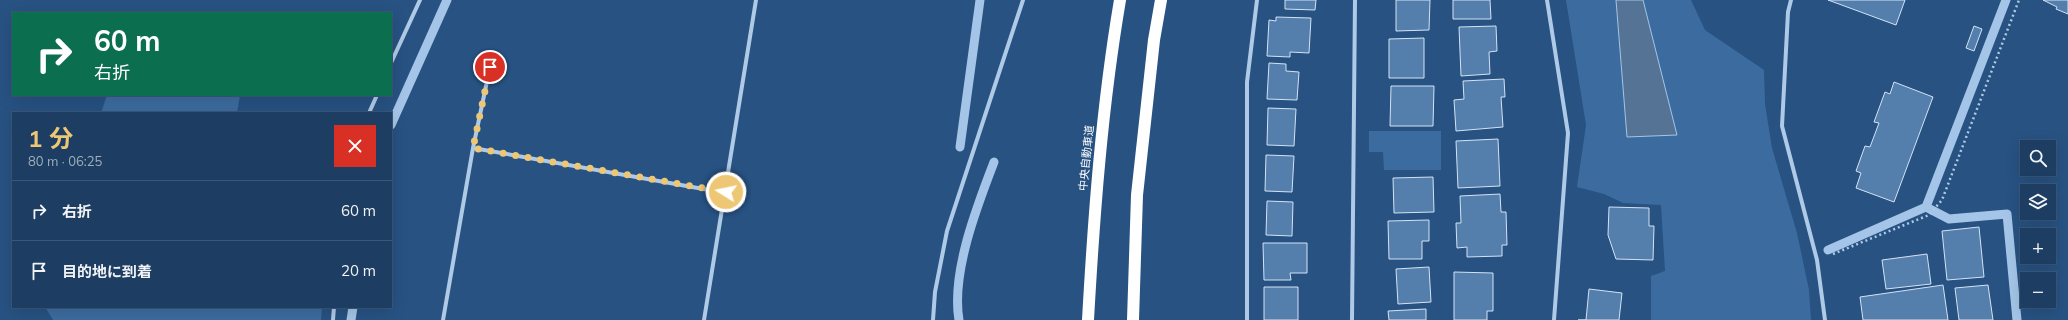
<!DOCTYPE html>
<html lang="ja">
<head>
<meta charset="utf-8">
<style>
  body { margin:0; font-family:Mulish,"Noto Sans JP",sans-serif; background:#254568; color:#f1f3f6; height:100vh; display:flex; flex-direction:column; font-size:15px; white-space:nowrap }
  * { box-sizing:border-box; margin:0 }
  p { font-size:13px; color:#a0aebe }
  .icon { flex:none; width:22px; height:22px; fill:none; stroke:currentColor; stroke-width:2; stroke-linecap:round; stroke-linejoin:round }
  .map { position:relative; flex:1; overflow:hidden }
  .details { position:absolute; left:12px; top:112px; width:380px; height:196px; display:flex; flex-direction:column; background:#1d3e62; border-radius:0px; box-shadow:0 4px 16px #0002,0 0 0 1px #3b5777 }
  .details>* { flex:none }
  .hud { position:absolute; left:12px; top:12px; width:380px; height:84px; border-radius:0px; box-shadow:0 4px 16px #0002,0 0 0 1px #3b5777; background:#0b6e4f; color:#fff; overflow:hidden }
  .controls { position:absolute; left:2020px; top:140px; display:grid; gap:8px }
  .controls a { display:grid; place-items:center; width:36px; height:36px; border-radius:0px; background:#1d3e62; box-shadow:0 4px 16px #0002,0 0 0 1px #3b5777; font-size:20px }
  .pin { position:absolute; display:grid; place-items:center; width:34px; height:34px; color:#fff; margin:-17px; border:2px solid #fff; border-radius:50%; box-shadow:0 1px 4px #0007 }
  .me { position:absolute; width:44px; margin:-22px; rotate:280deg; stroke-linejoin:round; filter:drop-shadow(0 0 3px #0008) }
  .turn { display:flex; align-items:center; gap:14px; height:84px; padding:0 16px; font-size:18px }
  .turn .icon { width:52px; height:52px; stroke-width:2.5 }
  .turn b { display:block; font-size:28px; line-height:34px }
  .round { display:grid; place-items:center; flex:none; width:42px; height:42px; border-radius:0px; background:#254568 }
  .headline { display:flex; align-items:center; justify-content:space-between; height:68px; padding:0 16px }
  h1 { font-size:24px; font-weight:700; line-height:30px; color:#eec775 }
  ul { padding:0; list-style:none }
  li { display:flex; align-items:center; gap:12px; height:60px; padding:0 16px; border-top:1px solid #3b5777 }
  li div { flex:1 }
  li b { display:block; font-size:15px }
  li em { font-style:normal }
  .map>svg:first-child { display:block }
</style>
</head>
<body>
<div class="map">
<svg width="2068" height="320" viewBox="0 0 2068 320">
  <rect width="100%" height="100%" fill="#275282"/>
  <path fill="#3c6c9f" d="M1566 0H1691L1705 30 1764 70 1765 104 1772 148 1797 233 1809 290 1811 320H1651V276L1665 271 1661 205 1623 203 1604 194 1577 187 1586 125Z
    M107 95H240L237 113H101Z
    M1369 131H1441V170H1384L1383 152H1369Z
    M45 307H322L321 320H53Z"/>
  <path fill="#557395" stroke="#a4c5e7" d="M1616 0H1643L1677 135 1627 137Z"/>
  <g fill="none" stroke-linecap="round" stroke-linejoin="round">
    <path stroke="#a4c5e7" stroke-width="9" d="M391 125 447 0
      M960 147 980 0
      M1926 207 1949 219 2007 214 2017 320
      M1828 250 1926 207 2006 0
      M351 320 353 307
      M959 320C951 273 977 206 994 162"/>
  </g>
  <path fill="#547eac" stroke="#d3e3f5" d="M1285 0H1316L1315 10 1285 9Z
    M1396 0H1430L1429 30 1396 31Z
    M1453 0H1490L1491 19H1453Z
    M1828 0H1905L1896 25Z
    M2043 0H2068V14L2056 9 2057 7Z
    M1276 17 1311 18 1309 53 1290 52V57L1267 56 1269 20 1276 21Z
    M1496 26 1497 51 1489 52 1490 74 1461 76 1459 27Z
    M1974 26 1982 29 1974 51 1966 48Z
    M1424 38V78H1389V39Z
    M1269 63 1286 64V71L1299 72 1297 100 1267 99Z
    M1504 79 1505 97H1501L1503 127 1456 131 1454 100 1464 99 1463 81Z
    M1894 82 1933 97 1894 202 1856 188 1861 173 1856 171 1865 146 1870 147 1879 123 1874 122 1885 92 1890 94Z
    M1391 86H1434L1433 126H1390Z
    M1268 108 1296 109 1294 146 1267 145Z
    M1498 139 1500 186 1458 188 1456 141Z
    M1266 155 1294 156 1292 192 1265 191Z
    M1433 177 1434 212 1394 213 1393 178Z
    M1500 194 1501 212H1506L1507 245H1502V256L1467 257V247L1457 248 1456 223H1461L1460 196Z
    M1267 201 1293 202 1292 236 1266 235Z
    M1609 207 1649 208V226H1654L1653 260 1616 259 1608 235Z
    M1429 220V241H1422V259H1389L1388 221Z
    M1979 227 1984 277 1947 280 1942 231Z
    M1263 243H1307V273H1290L1291 280H1264Z
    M1927 254 1931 284 1886 289 1882 260Z
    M1429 267 1431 302 1398 304 1396 269Z
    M1454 272 1493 273V311H1487V320H1454Z
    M1943 285 1948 320H1863L1860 297Z
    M1988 285 1993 320H1959L1955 288Z
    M1264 287H1298V320H1264Z
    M1589 289 1622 293 1619 320H1578H1586Z
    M1426 309V320H1389L1388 311Z"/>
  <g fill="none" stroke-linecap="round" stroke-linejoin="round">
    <path stroke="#afcae6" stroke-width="2.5" stroke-dasharray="2 3" stroke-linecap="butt" d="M1833 254 1929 215 1942 200 2019 0"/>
    <path stroke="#afcae6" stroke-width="4" d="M1547 0 1568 133 1554 320
      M1791 0 1788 12 1782 126 1817 260 1825 320
      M391 63 420 0
      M369 113 377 95
      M473 148 726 193
      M333 320 334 307
      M443 320 473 148 490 67
      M704 320 756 0
      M933 320 935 292 947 231 1023 0
      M1247 320V82L1257 0
      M1352 320 1355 0"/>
    <path stroke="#fff" stroke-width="12" d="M1088 320C1094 213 1102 106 1120 0
      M1133 320 1137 195 1154 40 1161 0"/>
  </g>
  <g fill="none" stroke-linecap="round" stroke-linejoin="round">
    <path stroke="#eec775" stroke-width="7" stroke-dasharray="0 12.6" d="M490 67 473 148 726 192"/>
  </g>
  <g text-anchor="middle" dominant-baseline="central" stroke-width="4" stroke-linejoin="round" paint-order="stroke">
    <g font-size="11" fill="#fff" stroke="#275282">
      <text transform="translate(1086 158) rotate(-84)">中央自動車道</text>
    </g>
  </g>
</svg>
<div class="controls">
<a><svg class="icon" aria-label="search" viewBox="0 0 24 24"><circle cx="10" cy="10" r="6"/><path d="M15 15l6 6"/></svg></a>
<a><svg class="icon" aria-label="layers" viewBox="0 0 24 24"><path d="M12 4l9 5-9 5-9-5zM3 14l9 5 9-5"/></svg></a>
<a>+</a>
<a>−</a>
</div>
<div class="pin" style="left:490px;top:67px;background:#d93025"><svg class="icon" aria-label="arrive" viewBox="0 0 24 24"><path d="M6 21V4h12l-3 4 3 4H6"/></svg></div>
<svg class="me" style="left:726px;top:192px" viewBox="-20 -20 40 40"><circle r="17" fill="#eec775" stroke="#fff" stroke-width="3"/><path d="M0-11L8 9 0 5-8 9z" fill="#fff"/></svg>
<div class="hud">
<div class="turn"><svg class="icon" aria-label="right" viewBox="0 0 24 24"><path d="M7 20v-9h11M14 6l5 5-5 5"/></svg><div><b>60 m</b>右折</div></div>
</div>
<section class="details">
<div class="headline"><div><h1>1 分</h1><p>80 m · 06:25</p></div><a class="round" style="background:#d93025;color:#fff"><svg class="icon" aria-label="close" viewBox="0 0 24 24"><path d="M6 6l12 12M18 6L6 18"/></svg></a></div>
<ul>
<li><svg class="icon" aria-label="right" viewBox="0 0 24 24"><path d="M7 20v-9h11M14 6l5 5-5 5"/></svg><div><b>右折</b></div><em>60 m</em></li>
<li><svg class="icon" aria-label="arrive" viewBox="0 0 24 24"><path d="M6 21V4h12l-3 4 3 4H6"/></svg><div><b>目的地に到着</b></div><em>20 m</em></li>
</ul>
</section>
</div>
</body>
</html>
